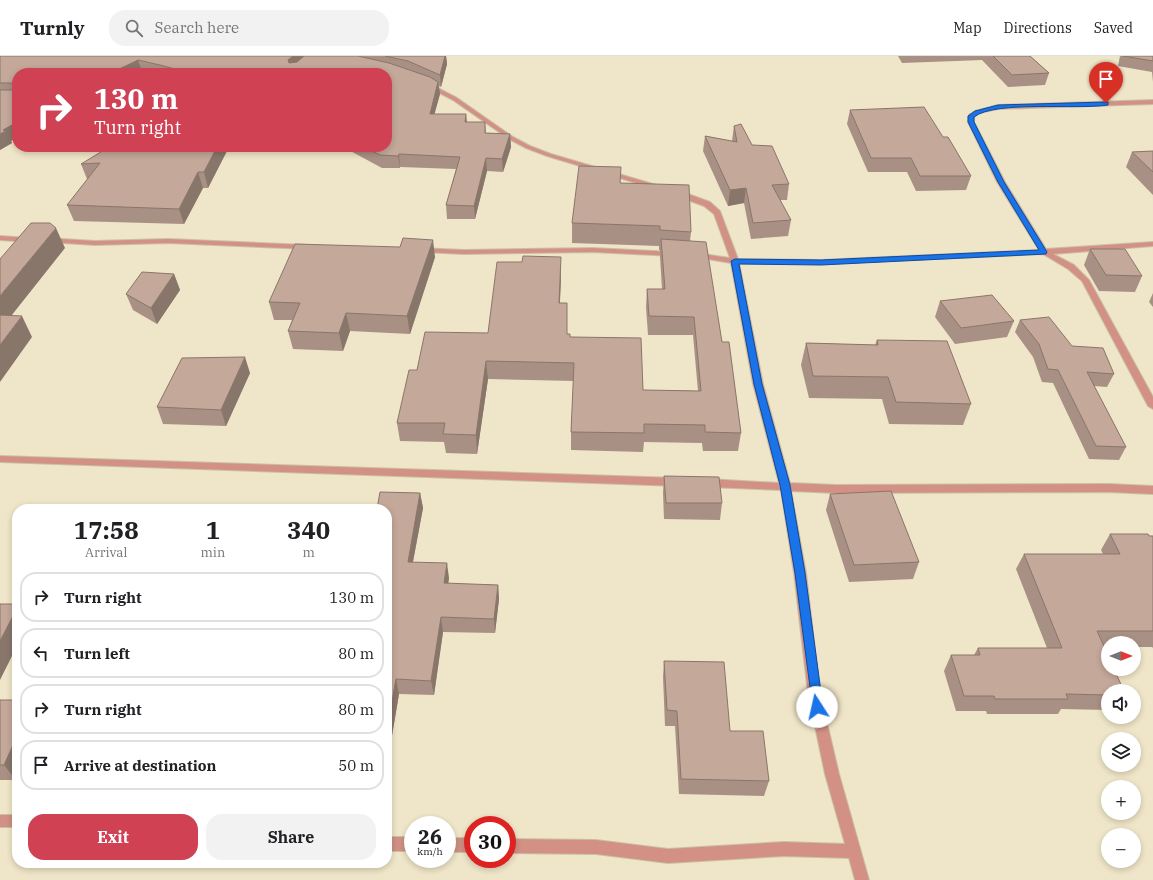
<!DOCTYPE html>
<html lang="en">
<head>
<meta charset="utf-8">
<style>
  body { margin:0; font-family:"IBM Plex Serif",serif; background:#f2f2f2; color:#202124; height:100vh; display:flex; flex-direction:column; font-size:15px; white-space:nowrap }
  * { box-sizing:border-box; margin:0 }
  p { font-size:13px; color:#757577 }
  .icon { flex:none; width:22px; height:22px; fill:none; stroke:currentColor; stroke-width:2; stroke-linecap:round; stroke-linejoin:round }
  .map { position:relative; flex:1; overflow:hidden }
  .side { position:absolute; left:12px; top:448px; width:380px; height:364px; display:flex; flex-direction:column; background:#fff; border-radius:16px; box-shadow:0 2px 6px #0003 }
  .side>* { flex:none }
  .top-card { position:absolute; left:12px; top:12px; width:380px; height:84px; border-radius:16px; box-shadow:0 2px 6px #0003; background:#d14154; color:#fff; overflow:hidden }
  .needle { width:26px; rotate:90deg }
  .fabs { position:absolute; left:1101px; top:580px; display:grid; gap:8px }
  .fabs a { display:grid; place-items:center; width:40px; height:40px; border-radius:50%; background:#fff; box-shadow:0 2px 6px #0003; font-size:20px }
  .speed { position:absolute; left:404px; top:760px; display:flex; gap:8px; font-size:20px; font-weight:700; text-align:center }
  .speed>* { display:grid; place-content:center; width:52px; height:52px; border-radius:50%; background:#fff; box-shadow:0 2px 6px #0003; line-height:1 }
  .speed small { font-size:10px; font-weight:400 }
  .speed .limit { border:6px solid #d22; background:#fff; color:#111 }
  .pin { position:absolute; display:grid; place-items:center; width:34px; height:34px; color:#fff; margin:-41px -17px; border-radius:50% 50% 50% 0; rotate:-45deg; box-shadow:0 0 4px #0007 }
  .pin .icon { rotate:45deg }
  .me { position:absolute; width:44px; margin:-22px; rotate:350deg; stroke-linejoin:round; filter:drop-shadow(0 0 3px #0008) }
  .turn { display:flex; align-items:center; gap:14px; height:84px; padding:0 16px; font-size:18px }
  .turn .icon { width:52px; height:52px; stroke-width:2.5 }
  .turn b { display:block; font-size:28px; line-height:34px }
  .eta { display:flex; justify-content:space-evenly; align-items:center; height:68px; text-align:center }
  .eta b { font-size:24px; font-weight:700; line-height:28px }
  .primary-button { display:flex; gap:8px; margin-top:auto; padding:8px 16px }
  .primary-button a { flex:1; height:46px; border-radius:16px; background:#d14154; color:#fff; font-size:16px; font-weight:700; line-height:46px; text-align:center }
  .primary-button a+a { background:#f2f2f2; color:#202124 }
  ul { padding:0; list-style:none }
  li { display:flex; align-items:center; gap:12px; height:50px; margin:0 8px 6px; padding:0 8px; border:2px solid #e0e0e0; border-radius:16px }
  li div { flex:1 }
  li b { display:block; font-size:15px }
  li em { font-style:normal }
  header { display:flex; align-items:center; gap:24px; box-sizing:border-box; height:56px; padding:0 20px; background:#fff; border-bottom:1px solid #e0e0e0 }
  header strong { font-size:19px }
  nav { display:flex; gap:22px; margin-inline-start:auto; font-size:14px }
  .search { width:280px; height:36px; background:#f2f2f2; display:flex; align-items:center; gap:10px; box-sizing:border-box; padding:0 14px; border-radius:16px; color:#757577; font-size:15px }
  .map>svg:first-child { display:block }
</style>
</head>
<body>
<header>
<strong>Turnly</strong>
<div class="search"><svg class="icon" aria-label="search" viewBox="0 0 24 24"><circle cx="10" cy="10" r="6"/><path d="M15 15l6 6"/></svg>Search here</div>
<nav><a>Map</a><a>Directions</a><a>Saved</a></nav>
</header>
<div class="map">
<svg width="1153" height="824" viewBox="0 0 1153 824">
  <rect width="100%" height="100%" fill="#efe5c8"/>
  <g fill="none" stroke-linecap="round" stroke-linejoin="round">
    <g stroke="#c9c0a7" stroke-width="2">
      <path id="minor" d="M428 27 457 42 513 81 530 90 551 98 663 131 662 133H656L547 100 526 92 509 83 453 44 426 30 425 29Z
        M1153 44V48L998 53 979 57 974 61V66L1005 126 1046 193 1153 186V190L1053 198 1074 209 1089 224 1153 341V353L1148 350 1082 225 1068 213 1043 198 821 208 739 207 763 328 790 427 836 429 1109 428 1153 430V438L1109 436 836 437 791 435 806 517 820 637 839 718 869 824H855L849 802 784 800 668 807 596 798 507 797V783L596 784 668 793 784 786 845 788 825 718 808 637 794 517 781 434 708 431 704 430 703 427 704 424 708 423 779 427 753 328 731 207 696 201 692 199 696 197 730 202 714 158 704 150 674 139V135H680L710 146 720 155 738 203 821 204 1039 194 997 126 968 66 969 59 975 55 998 49Z
        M0 180 30 182 34 184 30 186 0 184Z
        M45 182 95 185 168 183 308 189 312 191 308 193 168 187 95 189 48 186 44 184Z
        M419 192 464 194 593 192 674 196 678 198 674 200 593 196 464 198 422 196H419Z
        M0 400 678 422 682 423 683 426 682 429 678 430 0 406Z
        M0 759H17V771H0Z
        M387 781H413V795H387Z
        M447 782H473V796H447Z"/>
    </g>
    <use href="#minor" fill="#d29184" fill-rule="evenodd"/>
  </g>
  <path fill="#a99084" d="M0 0H446L447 8 441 31 439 30 440 38 434 58H466L467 66H485L486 77 510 78 511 91 503 116 487 115 475 163H447L446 149 456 113 400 111V112H382L343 91H387V17H145L142 16 140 17H17V81L11 85 12 87 0 94Z
    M898 0H1030L1049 17 1045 29 1008 31 982 4 902 7Z
    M1120 0H1153V26L1152 16 1118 10Z
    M850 54 943 81 971 120 966 134 916 135 907 116H868L847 68Z
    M734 70 789 128 787 144H780L791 164 788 180 751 183 744 147 728 150 703 95 705 80 732 85Z
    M229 91 208 132H203L184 168 74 165 67 149 88 123H87L81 108Z
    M1153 95V139L1126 111 1132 96Z
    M620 127 691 176 690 185 722 286 741 377 738 395H703L702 387 644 386 643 396 571 394V376L574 325 488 323 477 398 446 397 444 386 400 385 397 367 417 314 488 277 561 219 560 247 567 278 570 281 643 334 698 335 693 279H648L646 251 647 233H662L660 201V194H659V190L572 187V167Z
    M1090 193 1142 220 1135 236 1099 235 1084 209Z
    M435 201 410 278 350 275 343 295 293 293 288 275 292 264H274L269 246Z
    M174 218 180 234 157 268 133 254 126 238Z
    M1153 237V251L1149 246Z
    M940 245 1014 265 1007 281 955 288 935 261Z
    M1020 264 1072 290 1114 318 1107 331 1094 330 1126 391 1119 404 1089 403 1053 327 1042 326 1033 301 1015 276Z
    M877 284 971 348 963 369 889 368 882 343 809 342 801 309 806 287 875 289Z
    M250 317 226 370 163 368 157 351Z
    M664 420 722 447 720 464 664 463 663 437Z
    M420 437 423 452 413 506 449 522 448 528 498 529 499 543 495 577 443 576 434 639 399 638 387 709V453Z
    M830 438 919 506 913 523 849 526 826 454Z
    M1110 478 1153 480V592L1152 591H1134V587H1108V591H1104L1108 635V654L1061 653 1058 658H987L986 655H956L944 615 951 599H974L978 592H1047L1016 513 1024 498H1103L1101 494Z
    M664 605 730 675 769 725 764 740 679 738 675 670H665L663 621Z
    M0 644 16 724H0Z"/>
  <path fill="#89766b" d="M293 0H310L290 16 288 4Z
    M445 0H446L447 8 441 31 440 19Z
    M138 4 142 16 140 17H111Z
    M438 26 440 38 431 71 430 58Z
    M466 58 467 71 465 66Z
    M17 66V81L11 85 12 87 0 94V78L3 74Z
    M510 78 511 91 503 116 502 103Z
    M217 91H229L208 132 204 116Z
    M399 98 400 111V112L398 100Z
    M486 102 487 115 475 163 474 150Z
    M198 116 203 132 184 168 179 153Z
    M746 132 744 147 728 150 730 134Z
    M56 172 65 192 0 274V240Z
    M433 184 435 201 410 278 407 260Z
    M561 201V219L559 266V247Z
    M174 218 180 234 157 268 151 252Z
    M346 257 350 275 343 295 339 277Z
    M22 260 32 281 0 326V289Z
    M245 301 250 317 226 370 221 354Z
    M486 305 488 323 477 398 476 379Z
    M420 437 423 452 410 521 408 506Z
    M447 507 449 522 446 542 444 527Z
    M498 529 499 543 495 577 494 563Z
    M17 552V590L0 624V585Z
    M441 561 443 576 434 639 431 625Z
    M396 623 399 638 387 709V674Z
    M17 680V723L16 724 4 709Z"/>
  <path fill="#c4a899" stroke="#89766b" d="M0 0H293L288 4 289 7 297 6 304 0H358L389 7 430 21 438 26 430 58H466L465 66H485V77L510 78 502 103 486 102 474 150 446 149 460 101 399 98 398 100 380 99 364 91H387V17H190L160 9 138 4 111 17H17V66L3 74 6 75 0 78V34H12L14 29 12 27H0Z
    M385 0H445L440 19 408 5Z
    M993 0H1030L1049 17 1012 19Z
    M1123 0H1153V5Z
    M924 51 943 81H948L971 120H920L911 102H871L850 54Z
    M741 68 752 89 772 90 789 128 772 129 791 164 753 167 746 132 730 134 705 80 737 86 734 70Z
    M109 91H217L204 116H198L179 153 67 149 100 107 81 108Z
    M1153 95V116L1132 96Z
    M579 110 621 111 620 127 689 129 691 176 660 174V170L572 167Z
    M31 167H50L56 172 0 240V203Z
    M403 182 433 184 407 260 346 257 339 277 288 275 300 247 269 246 295 188 400 191Z
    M661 183 706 186 722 286H729L741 377 705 376V369L644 368V377L571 376 574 307 486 305 476 379 443 378 445 367H397L409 314H417L425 276 488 277 497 206H522L523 200 561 201 559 247H567V278H570V281L641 282 643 334 701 335 694 261 649 260 647 233H665Z
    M1090 193H1125L1142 220 1106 219Z
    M142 216 174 218 151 252 126 238Z
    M992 239 1014 265 961 272 940 245Z
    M0 259 22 260 0 289Z
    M1049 261 1072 290 1103 292 1114 318 1087 316 1126 391 1096 390 1058 314 1048 313 1039 288 1020 264Z
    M877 284 947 285 971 348 896 346 888 321 813 320 806 287 878 289Z
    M245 301 221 354 157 351 182 302Z
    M664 420 719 421 722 447H666Z
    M891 435 919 506 854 509 830 438Z
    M380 436 420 437 408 506 447 507 444 527 498 529 494 563 441 561 431 625 396 623 387 674V453H377Z
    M1110 478H1148L1149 480H1153V575H1097L1108 599V613H1114L1124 635H1108V639L1066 638 1068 643H995L994 640H964L951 599H980L978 592H1062L1024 498H1120Z
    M0 548H17V552L0 585Z
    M664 605 724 606 730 675H763L769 725 681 723 677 655 667 654Z
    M0 644H17V680L4 709H0Z"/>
  <path fill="#1a73e8" stroke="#114b97" d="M1106 46H1108V49C1077 54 996 44 974 61V66L1004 126 1047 196 1046 198 821 209 739 208 762 328 790 429 805 517 823 651 821 654 817 656 813 654 795 517 780 429 754 328 731 205 735 203 821 204 1039 194 998 126 968 66V60L975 55 998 49Z"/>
</svg>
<div class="fabs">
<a><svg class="needle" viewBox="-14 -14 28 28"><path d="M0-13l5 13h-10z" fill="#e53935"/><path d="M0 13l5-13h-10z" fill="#757577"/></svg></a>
<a><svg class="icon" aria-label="sound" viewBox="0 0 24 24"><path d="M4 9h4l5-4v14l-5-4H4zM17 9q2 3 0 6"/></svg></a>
<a><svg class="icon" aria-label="layers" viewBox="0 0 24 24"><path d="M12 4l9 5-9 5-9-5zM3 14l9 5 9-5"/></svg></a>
<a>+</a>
<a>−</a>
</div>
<div class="speed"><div>26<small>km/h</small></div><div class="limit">30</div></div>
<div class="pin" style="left:1106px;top:47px;background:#d93025"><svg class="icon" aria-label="arrive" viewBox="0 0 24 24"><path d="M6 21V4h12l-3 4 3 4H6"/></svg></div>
<svg class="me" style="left:817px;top:651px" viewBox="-20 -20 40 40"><circle r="19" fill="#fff"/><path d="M0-13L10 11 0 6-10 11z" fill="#1a73e8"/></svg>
<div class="top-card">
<div class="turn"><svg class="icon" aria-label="right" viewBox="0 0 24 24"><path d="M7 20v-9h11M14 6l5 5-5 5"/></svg><div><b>130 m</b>Turn right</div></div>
</div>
<section class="side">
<div class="eta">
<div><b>17:58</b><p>Arrival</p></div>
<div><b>1</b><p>min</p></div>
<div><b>340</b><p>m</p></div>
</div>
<ul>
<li><svg class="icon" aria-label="right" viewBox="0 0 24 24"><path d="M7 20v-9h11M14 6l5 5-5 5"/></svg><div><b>Turn right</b></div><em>130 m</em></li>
<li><svg class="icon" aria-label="left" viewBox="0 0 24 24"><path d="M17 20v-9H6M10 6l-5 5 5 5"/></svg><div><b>Turn left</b></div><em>80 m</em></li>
<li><svg class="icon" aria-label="right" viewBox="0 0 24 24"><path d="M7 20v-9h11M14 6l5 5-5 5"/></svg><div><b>Turn right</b></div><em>80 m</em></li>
<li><svg class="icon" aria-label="arrive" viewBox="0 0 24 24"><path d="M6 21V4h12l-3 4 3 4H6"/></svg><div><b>Arrive at destination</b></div><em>50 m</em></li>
</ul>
<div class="primary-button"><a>Exit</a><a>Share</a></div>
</section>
</div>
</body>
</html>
